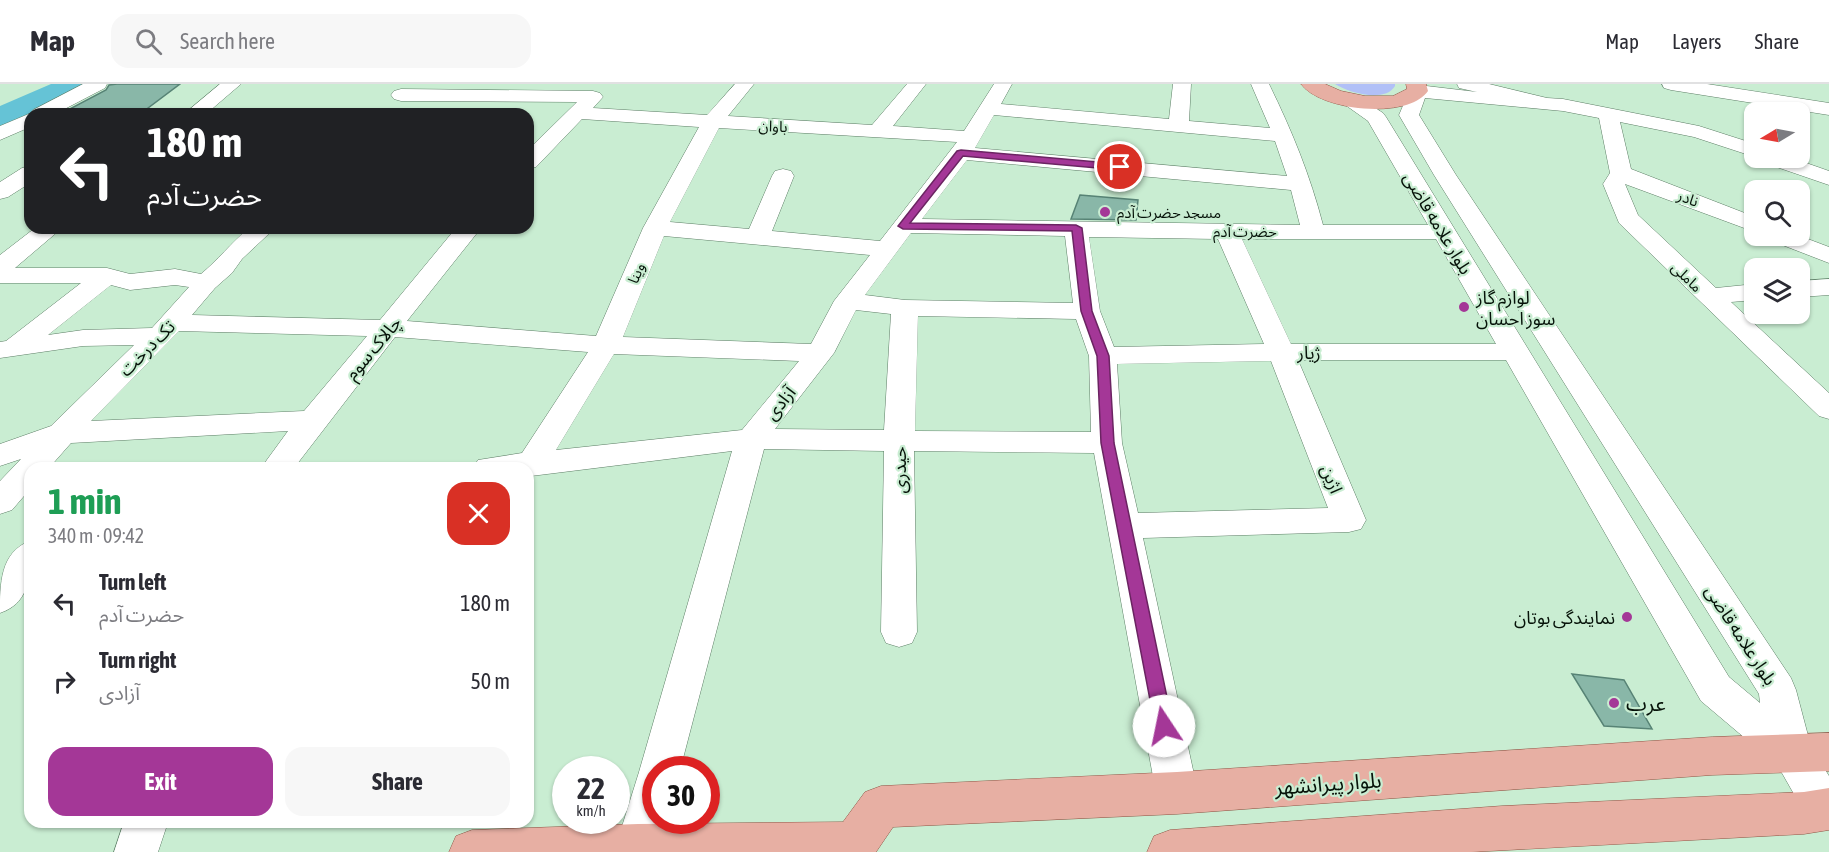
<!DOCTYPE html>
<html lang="en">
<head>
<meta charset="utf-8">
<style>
  body { margin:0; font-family:"Asap Condensed","Noto Sans Arabic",sans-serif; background:#f7f7f7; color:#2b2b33; height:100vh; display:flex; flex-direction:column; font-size:22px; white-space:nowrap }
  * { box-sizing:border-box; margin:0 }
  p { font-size:20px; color:#7c7c81 }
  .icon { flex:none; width:33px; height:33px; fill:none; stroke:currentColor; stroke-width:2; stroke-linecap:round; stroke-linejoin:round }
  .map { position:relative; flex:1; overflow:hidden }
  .panel { position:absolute; left:24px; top:378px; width:510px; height:366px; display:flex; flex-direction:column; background:#fff; border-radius:18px; box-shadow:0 2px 4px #0004 }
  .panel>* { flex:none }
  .banner { position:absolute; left:24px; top:24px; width:510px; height:126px; border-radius:18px; box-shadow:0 2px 4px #0004; background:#202124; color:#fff; overflow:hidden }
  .needle { width:39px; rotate:260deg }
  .tools { position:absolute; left:1744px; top:18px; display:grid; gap:12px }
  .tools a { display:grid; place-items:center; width:66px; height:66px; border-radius:12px; background:#fff; box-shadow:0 2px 4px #0004; font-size:30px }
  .speed { position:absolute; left:552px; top:672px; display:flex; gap:12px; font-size:30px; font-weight:700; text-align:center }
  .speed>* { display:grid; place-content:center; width:78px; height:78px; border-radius:50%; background:#fff; box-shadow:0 2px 4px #0004; line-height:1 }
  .speed small { font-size:15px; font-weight:400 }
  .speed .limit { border:9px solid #d22; background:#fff; color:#111 }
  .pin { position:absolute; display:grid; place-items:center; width:51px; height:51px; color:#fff; margin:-26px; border:3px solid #fff; border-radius:50%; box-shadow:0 2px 6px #0007 }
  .me { position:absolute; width:66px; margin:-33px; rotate:349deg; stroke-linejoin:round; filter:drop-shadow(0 0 4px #0008) }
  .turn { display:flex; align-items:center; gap:21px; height:126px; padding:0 24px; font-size:27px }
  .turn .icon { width:78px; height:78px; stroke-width:2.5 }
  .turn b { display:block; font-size:42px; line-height:51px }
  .round { display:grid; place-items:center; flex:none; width:63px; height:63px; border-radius:18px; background:#f7f7f7 }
  .overview { display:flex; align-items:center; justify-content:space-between; height:102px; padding:0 24px }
  h1 { font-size:36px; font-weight:700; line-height:45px; color:#1e9e55 }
  .cta { display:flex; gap:12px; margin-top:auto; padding:12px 24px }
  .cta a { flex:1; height:69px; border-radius:18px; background:#a43797; color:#fff; font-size:24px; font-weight:700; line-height:69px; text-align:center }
  .cta a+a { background:#f7f7f7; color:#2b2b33 }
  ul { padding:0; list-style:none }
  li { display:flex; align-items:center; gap:18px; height:78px; padding:0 24px }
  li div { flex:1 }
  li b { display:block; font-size:22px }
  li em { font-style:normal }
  header { display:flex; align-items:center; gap:36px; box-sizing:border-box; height:84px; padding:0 30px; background:#fff; border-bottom:2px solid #e1e1e2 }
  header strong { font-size:28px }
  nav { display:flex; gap:33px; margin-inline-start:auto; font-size:21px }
  .search { width:420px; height:54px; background:#f7f7f7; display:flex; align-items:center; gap:15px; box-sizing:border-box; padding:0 21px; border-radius:18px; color:#7c7c81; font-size:22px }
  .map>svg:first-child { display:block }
</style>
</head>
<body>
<header>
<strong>Map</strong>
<div class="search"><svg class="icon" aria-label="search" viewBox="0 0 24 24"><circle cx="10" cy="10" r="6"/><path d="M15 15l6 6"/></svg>Search here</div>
<nav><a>Map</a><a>Layers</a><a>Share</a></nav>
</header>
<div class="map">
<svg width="1829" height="768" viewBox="0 0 1829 768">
  <rect width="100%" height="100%" fill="#c9edd2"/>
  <path fill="#b1c0f7" d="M1335 0H1395V2C1385 19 1349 9 1335 0Z"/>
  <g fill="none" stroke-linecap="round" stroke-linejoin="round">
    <path fill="#65c3d6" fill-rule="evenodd" d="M51 0H92L88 6 36 30H30V33L0 44V22Z"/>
  </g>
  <path fill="#89b7a8" stroke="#578375" stroke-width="1.5" d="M117 0H180L140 30 64 28 106 6 109 1Z
    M1080 111 1138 116 1136 136 1071 135Z
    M1572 590 1624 596 1652 645 1604 642Z"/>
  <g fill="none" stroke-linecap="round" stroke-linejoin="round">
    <g stroke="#5d7e66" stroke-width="1">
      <path id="minor" d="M83 0H107L105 4 55 30H30V43L0 56V42L31 29 33 26Z
        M220 0H241L206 30H184Z
        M735 0H754L728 32 872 41 907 0H926L893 42 964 47 994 0H1012L1001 20 1169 35 1173 0H1191L1189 37 1270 44 1251 0H1269C1292 47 1310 91 1323 141H1428L1368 37 1337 15 1340 11C1356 7 1370 21 1383 29L1386 33 1729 593 1760 619 1759 610 1434 91 1399 31 1411 3 1418 1 1477 8 1459 4 1457 0H1489L1547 14 1563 15 1699 42 1755 60V73L1694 53 1620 38 1631 85 1755 133V148L1625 100 1638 131 1716 204 1755 200V216L1731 218 1829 309V335L1819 332 1619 139 1603 100 1610 89 1599 34 1563 27 1425 14 1419 31 1456 91 1791 594 1796 606 1811 663 1829 692V745L1826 746 1811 740 1778 682 1701 617 1506 276H1298L1366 436 1361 445 1349 448 1143 454 1198 709 1192 723 1177 729 1162 723 1156 709 1094 369 914 367 917 548 912 559 899 563 886 559 881 548 884 367 764 365 680 686H656V736H667L658 768H614L639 688 732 367 531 392 528 391V384H473L478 376 522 369 588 268 395 253 294 384H261L288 347 71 359 49 384H30V405L12 426 0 430V397L21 375 0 382V360L51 342 134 261 83 262 0 274V258L6 257 81 199H0V171L35 144H62L15 184H107L130 190 175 185 201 190C218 176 231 159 249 144H275L242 175 232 189 215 204 192 231 380 236 456 144H481L407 237 596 252 643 144 699 43 582 35 536 83 528 84V66L577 18 401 17 394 15 391 11 394 7 401 5 593 7 600 9 603 13 593 24 707 31ZM994 31 1275 57 1287 92 975 64ZM719 44 957 58 880 157 772 147 794 92 791 87 783 85 775 87 772 92 749 145 670 138ZM967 76 1291 106 1300 141 922 135ZM911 149 1065 152 1073 219 905 216 865 211ZM664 152 870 171 834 217 811 260 623 253ZM1089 153 1218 155 1264 260 1114 263 1100 227ZM1242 155H1436L1496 260H1291ZM111 201 130 206 175 201 189 203 152 244 83 246 48 251ZM856 226 891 230 884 346 775 345 834 269ZM918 232 1076 235 1089 272 1091 348 915 347ZM179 247 367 252 304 327 91 337ZM614 270 799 277 742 346 556 366ZM1271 277 1328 424 1138 429 1122 359 1117 280Z
        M1662 0H1707L1829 19V31L1671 6 1664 4Z
        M1762 74H1792L1829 87V101L1765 79Z
        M30 82V99L8 113 0 115V98L22 84Z
        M1768 152H1800L1829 163V179L1772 157Z
        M1829 195V211L1800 213V197Z
        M30 457C30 486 33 518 0 529 0 500 0 468 30 457Z
        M124 738H168L158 768H114Z"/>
    </g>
    <g stroke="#8e5545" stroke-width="1">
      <path id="major" d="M1301 0H1325L1341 7 1365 12H1393L1407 5 1406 0H1426L1428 7C1408 36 1320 27 1301 0Z
        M1829 649V687L1712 691 1177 730 893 743 876 768H449L456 752 472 746 638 740 843 738 865 708 881 702 1177 688 1712 653Z
        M1829 704V746L1804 750 1471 768H1147L1154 752 1170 746 1502 722 1804 708Z"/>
    </g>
    <use href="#minor" fill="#fff" fill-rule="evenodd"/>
    <use href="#major" fill="#e7afa3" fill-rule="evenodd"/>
  </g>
  <path fill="#a43797" stroke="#6b2462" stroke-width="1.5" d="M961 66 1120 80 1125 83 1120 86 963 72 910 139 1076 141 1082 144 1092 227 1109 272 1114 359 1173 642 1170 648 1164 650 1158 648 1155 642 1101 359 1097 272 1081 227 1072 147 903 145 898 142 957 67Z"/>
  <g fill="#a43797" stroke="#c9edd2" stroke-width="2">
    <circle cx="1105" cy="128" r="6"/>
    <circle cx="1464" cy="223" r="6"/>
    <circle cx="1627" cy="533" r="6"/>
    <circle cx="1614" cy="619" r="6"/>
  </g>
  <g text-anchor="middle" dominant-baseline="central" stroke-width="4.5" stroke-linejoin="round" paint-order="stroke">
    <g font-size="15" fill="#061209" stroke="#c9edd2">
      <text transform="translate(773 42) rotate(3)">باوان</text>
      <text transform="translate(1688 114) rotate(20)">نادر</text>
      <text x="1245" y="147">حضرت آدم</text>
      <text transform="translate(636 189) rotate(-67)">وینا</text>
      <text transform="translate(1687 193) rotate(44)">ماملی</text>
    </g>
    <g font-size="15" fill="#061209" stroke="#c9edd2" text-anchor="start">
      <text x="1117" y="128">مسجد حضرت آدم</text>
    </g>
    <g font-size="18" fill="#061209" stroke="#c9edd2">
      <text transform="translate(1438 139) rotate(59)">بلوار علامه قاضی</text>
      <text transform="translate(147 264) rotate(-45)">تک درخت</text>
      <text transform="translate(373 264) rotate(-50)">چالاک سوم</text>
      <text x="1309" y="268">ژیار</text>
      <text transform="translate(780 319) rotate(-51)">آزادی</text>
      <text transform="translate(899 386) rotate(-90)">حیدری</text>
      <text transform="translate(1332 395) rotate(68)">اژین</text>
      <text transform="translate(1741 551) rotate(57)">بلوار علامه قاضی</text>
    </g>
    <g font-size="18" fill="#061209" stroke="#c9edd2" text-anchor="start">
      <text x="1476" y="213">لوازم گاز<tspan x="1476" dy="21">سوز احسان</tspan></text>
      <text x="1615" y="533" text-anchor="end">نمایندگی بوتان</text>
    </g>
    <g font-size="21" fill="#061209" stroke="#c9edd2" text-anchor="start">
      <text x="1626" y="619">عرب</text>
    </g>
    <g font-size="21" fill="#061209" stroke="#c9edd2">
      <text transform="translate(1328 699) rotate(-4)">بلوار پیرانشهر</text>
    </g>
  </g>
</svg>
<div class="tools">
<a><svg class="needle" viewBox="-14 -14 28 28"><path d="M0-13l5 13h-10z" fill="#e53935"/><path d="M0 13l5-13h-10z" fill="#7c7c81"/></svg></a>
<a><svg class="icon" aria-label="search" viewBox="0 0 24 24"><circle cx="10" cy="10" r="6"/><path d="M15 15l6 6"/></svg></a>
<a><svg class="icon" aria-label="layers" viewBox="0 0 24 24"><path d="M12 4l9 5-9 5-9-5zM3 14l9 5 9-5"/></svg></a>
</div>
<div class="speed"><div>22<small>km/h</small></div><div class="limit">30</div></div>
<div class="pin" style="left:1120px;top:83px;background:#d93025"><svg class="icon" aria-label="arrive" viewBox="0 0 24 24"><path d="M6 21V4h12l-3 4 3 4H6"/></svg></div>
<svg class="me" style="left:1164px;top:642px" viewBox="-20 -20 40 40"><circle r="19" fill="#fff"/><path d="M0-13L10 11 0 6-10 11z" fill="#a43797"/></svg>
<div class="banner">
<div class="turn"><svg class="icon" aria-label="left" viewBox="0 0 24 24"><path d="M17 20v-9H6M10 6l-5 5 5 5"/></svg><div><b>180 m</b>حضرت آدم</div></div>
</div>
<section class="panel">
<div class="overview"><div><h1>1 min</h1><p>340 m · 09:42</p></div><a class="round" style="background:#d93025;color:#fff"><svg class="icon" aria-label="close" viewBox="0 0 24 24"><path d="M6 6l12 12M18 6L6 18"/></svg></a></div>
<ul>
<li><svg class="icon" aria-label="left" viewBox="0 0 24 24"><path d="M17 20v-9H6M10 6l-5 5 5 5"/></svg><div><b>Turn left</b><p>حضرت آدم</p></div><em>180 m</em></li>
<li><svg class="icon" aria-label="right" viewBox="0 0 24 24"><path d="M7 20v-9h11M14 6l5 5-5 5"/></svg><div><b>Turn right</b><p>آزادی</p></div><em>50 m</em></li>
</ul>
<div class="cta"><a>Exit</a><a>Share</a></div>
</section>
</div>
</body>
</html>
